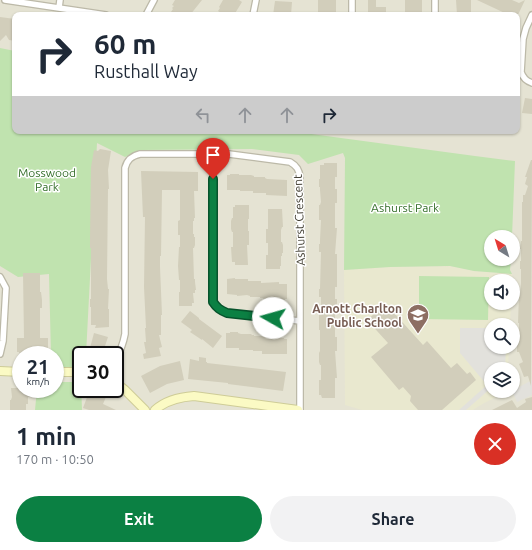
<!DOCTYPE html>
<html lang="en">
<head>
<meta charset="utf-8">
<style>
  body { margin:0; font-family:Ubuntu,sans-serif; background:#f2f2f3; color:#1f2937; height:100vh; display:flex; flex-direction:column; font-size:15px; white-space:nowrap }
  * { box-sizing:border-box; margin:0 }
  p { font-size:13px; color:#747a83 }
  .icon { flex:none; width:22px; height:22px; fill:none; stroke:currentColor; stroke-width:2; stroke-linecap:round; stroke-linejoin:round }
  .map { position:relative; height:410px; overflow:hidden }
  .sheet { display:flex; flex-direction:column; background:#fff; flex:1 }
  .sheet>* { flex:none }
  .guide { position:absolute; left:12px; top:12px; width:508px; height:122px; border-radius:8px; box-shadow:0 1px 3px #0004; background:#fff; color:#1f2937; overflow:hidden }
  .needle { width:26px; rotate:322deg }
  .controls { position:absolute; left:484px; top:230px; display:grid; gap:8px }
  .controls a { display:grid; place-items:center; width:36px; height:36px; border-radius:50%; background:#fff; box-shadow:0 1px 3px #0004; font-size:20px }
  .speed { position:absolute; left:12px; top:346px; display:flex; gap:8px; font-size:20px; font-weight:700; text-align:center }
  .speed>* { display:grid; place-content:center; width:52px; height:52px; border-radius:50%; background:#fff; box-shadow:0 1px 3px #0004; line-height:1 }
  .speed small { font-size:10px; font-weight:400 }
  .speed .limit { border:2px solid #111; border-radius:6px; background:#fff; color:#111 }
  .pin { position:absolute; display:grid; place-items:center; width:34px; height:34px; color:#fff; margin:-41px -17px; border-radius:50% 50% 50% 0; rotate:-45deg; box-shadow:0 0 4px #0007 }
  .pin .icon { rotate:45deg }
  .me { position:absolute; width:44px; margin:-22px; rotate:277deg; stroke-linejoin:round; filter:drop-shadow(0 0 3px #0008) }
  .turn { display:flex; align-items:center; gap:14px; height:84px; padding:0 16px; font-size:18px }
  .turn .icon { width:52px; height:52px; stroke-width:2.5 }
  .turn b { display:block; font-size:28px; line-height:34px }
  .lanes { display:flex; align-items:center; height:38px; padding:0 16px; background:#0003; justify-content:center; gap:20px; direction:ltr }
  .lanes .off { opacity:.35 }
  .round { display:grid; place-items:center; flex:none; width:42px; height:42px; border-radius:21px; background:#f2f2f3 }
  .summary { display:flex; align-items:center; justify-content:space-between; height:68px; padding:0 16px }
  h1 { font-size:24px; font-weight:600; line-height:30px }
  .cta { display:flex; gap:8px; margin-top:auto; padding:8px 16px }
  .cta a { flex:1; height:46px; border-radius:24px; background:#0b8043; color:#fff; font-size:16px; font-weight:600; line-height:46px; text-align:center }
  .cta a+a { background:#f2f2f3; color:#1f2937 }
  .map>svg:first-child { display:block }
</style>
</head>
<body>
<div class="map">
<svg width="532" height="410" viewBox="0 0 532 410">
  <rect width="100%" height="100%" fill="#f1f0e4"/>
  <path fill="#e5e3d3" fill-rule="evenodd" d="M0 0H532V410H0ZM15 15H517V131H15ZM491 237H513V259H491ZM491 281H513V303H491ZM491 325H513V347H491ZM21 355H55V389H21ZM81 355H115V389H81ZM491 369H513V391H491Z"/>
  <path fill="#e9e8cf" d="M450 266 474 271 512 274V281H491V303H511L510 325H491V347H509L508 369H491V391H507L479 406 473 410H362L345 405 344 270 390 267Z"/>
  <path fill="#c0e3af" d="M0 48 15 51V131H289L475 156 515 161 512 237H491V259H511L510 270 512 274 474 271 450 266 390 267 344 270 345 158 343 153 308 164 299 155 252 149 141 150 125 157 97 143 86 355H81V368L55 367V355H51L49 274 18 277 0 266Z
    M419 276 489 277 488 320 419 319Z
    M55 382H81L82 410H35L37 389H55Z"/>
  <path fill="#e2e1dc" d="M460 328H491V347H506L505 369H491V388L466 410H459L487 385 460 353Z
    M532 380V395L517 402 512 391Z"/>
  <path fill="#d2cebb" d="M175 0H202L190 15H169L173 9 172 8 174 6 172 5Z
    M223 0H239L242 2 234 15H224L218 11 220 8 219 7Z
    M318 0H336V15H318Z
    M368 0H376V7H386V15H368Z
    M405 0H422V15H405Z
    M456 0H471V15H457Z
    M477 0H512L519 3 525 0 517 17V15H509Z
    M275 1 292 2 291 15H273Z
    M0 17 15 19V41L9 40 6 35 0 41Z
    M525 98 532 99V114L522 113Z
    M100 149 111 151 108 170 109 189H108L107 279 108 289H109L108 309H109V327L95 328 96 325H91V307H90V299H91V248H90V240L91 167 94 150 98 151Z
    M531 160H532L531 386 528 376 524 377 521 369 519 364 523 362 519 352H517V345H518V338H519V323H518L519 295 520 296 521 284V269H520V261H521V249H520L521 241H522V202H523V195H525L528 186 525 184 527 177H525Z
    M324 163H337V177H335V189H337V203H335V228H337L335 254H337V287H335V299H337V313H335V337H337V351H335L337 378H335V398H322L321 395H319V380H321V365H320L319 362V353L320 351V330H319V315H320L321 312V297H319V289H320L321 252H319V244H320V240L321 220H319V205H320L321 202 320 190V187H319V179H320V165H324Z
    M141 171 198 172V191H194L195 218H194V221H193V234H194V237H195V245L194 248H193L194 279H195V282L196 290H195V293H193L194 303H192V306H179V292H180V280H179L178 266 179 247H180V235H178V221L180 220V190H162L161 256H160V267L162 315H161V335H159L162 347 159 348 161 356 144 359 143 354 146 353 144 342H146L145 328H146L144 287 145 217H143Z
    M230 174H239V175H251L254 176V177H265V178L267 179 287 180V196L266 195V193H253V191H240V190H227V175H230Z
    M235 205H249V219H248V231H249V245H247L248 265H235V262H232L231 247H233V232H232L231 229V221L232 218H233V207H235Z
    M268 209H282L283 227H282L281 230V242H282L283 245V253H282V256H281V266H280V269H266V255H268V243H266V229H268Z
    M23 273H40V292H41L42 300V308H40V338H48V354L19 355V352H17V338H24Z
    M235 278V279H248V281H261V283L279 282V284H287V299H285V300H276L273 299H263V298H260V297H250V296L247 295 237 296V295L227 294V279Z
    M386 304 423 345 427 341 451 368 457 363 467 374 470 372 476 380 442 410H418L410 401 411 396 403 387 399 390 371 357 388 343 367 320Z
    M190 311 199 318V319L222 336 213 348 202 339V340L190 332 192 330 181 322Z
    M230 332H238V333L241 334H251L252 335H254V336H265V337H278V338H284V339H287V354H262V351H253V350H239V348H226V333H230Z
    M94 333 108 337 103 352 99 350 97 355 89 354 91 348H90Z
    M199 357 206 358V362H207V363L286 372 283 391 228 384V383L188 379 190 359 199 361Z
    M180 361 184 380 167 384 150 393 141 376 160 366Z
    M11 388H21V389L29 390 30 397H28V404H26V410H10V400H11L12 397Z
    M89 392 106 397 103 404 116 410H89L83 408Z
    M532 397V410H492L512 400 517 408 526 402 525 399Z"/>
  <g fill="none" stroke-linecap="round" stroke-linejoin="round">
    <g stroke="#bcb9a8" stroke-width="8">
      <path id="street" d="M5 0 106 15
        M59 8 60 0
        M146 15 154 0
        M253 15 256 0
        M352 15V0
        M435 15V0
        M532 15 526 28 523 39 521 72C523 78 526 81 532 83
        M213 154V302C217 308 220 310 227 313L300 321
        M0 277 6 288 3 341 0 354
        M115 361C120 352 123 345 125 334V168C127 160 131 156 140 154H229L290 162C297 166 299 170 300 177V410"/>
    </g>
    <g stroke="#cecc97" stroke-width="10">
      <path id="secondary" d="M0 371 21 372
        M55 372H81
        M115 382 125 390 145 410
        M155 410C166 400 180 397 194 396L298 410"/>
    </g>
    <use href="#street" stroke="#fff" stroke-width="5.5"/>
    <use href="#secondary" stroke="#fbfac4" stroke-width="8"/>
  </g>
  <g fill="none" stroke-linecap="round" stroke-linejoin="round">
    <g stroke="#07532c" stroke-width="10">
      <path id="route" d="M213 179V302C217 308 220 310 227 313L273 318"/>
    </g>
    <use href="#route" stroke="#0b8043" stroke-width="7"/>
  </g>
  <defs>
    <g id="school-pin" transform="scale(1.15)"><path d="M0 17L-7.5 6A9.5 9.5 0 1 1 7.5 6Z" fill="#8d6e63" stroke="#fff"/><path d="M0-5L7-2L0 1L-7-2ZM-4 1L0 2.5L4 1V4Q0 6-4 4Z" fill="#fff"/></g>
  </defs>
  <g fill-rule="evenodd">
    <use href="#school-pin" x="418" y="315"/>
  </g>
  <g text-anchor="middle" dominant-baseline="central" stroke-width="3" stroke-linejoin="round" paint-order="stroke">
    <g font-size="12" fill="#36702c" stroke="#fff">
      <text x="47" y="172">Mosswood<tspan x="47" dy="14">Park</tspan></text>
      <text x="405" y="207">Ashurst Park</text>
    </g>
    <g font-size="12" fill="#434035" stroke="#fff">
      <text transform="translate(299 220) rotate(-92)">Ashurst Crescent</text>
    </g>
    <g font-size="12" font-weight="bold" fill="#785e54" stroke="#fff" text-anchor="end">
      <text x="402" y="308">Arnott Charlton<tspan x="402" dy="14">Public School</tspan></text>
    </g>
  </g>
</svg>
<div class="controls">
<a><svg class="needle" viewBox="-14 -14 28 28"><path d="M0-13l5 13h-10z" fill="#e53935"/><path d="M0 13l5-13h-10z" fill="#747a83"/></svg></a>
<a><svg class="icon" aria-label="sound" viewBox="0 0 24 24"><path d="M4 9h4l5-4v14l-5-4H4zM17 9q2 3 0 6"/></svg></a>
<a><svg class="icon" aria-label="search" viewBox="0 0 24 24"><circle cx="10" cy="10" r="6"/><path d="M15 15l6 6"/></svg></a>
<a><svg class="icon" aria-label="layers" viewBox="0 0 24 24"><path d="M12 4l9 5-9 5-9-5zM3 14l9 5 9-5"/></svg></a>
</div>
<div class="speed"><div>21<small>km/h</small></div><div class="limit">30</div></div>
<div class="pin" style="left:213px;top:179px;background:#d93025"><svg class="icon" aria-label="arrive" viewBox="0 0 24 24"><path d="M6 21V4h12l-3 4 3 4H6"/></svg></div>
<svg class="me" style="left:273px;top:318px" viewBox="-20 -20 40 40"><circle r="19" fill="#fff"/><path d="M0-13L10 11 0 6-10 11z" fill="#0b8043"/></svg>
<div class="guide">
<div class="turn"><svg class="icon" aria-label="right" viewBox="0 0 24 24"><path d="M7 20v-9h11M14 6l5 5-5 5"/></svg><div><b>60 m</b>Rusthall Way</div></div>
<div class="lanes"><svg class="icon off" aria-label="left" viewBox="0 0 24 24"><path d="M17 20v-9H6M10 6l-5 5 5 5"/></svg><svg class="icon off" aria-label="ahead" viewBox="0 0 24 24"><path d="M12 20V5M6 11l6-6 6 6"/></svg><svg class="icon off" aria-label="ahead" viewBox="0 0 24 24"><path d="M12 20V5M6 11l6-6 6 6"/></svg><svg class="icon" aria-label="right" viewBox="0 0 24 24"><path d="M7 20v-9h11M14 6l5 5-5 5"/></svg></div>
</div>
</div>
<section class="sheet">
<div class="summary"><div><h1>1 min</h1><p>170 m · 10:50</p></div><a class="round" style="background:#d93025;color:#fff"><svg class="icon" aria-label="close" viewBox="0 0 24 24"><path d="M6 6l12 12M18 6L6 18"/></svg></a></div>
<div class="cta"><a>Exit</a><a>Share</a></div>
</section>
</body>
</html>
